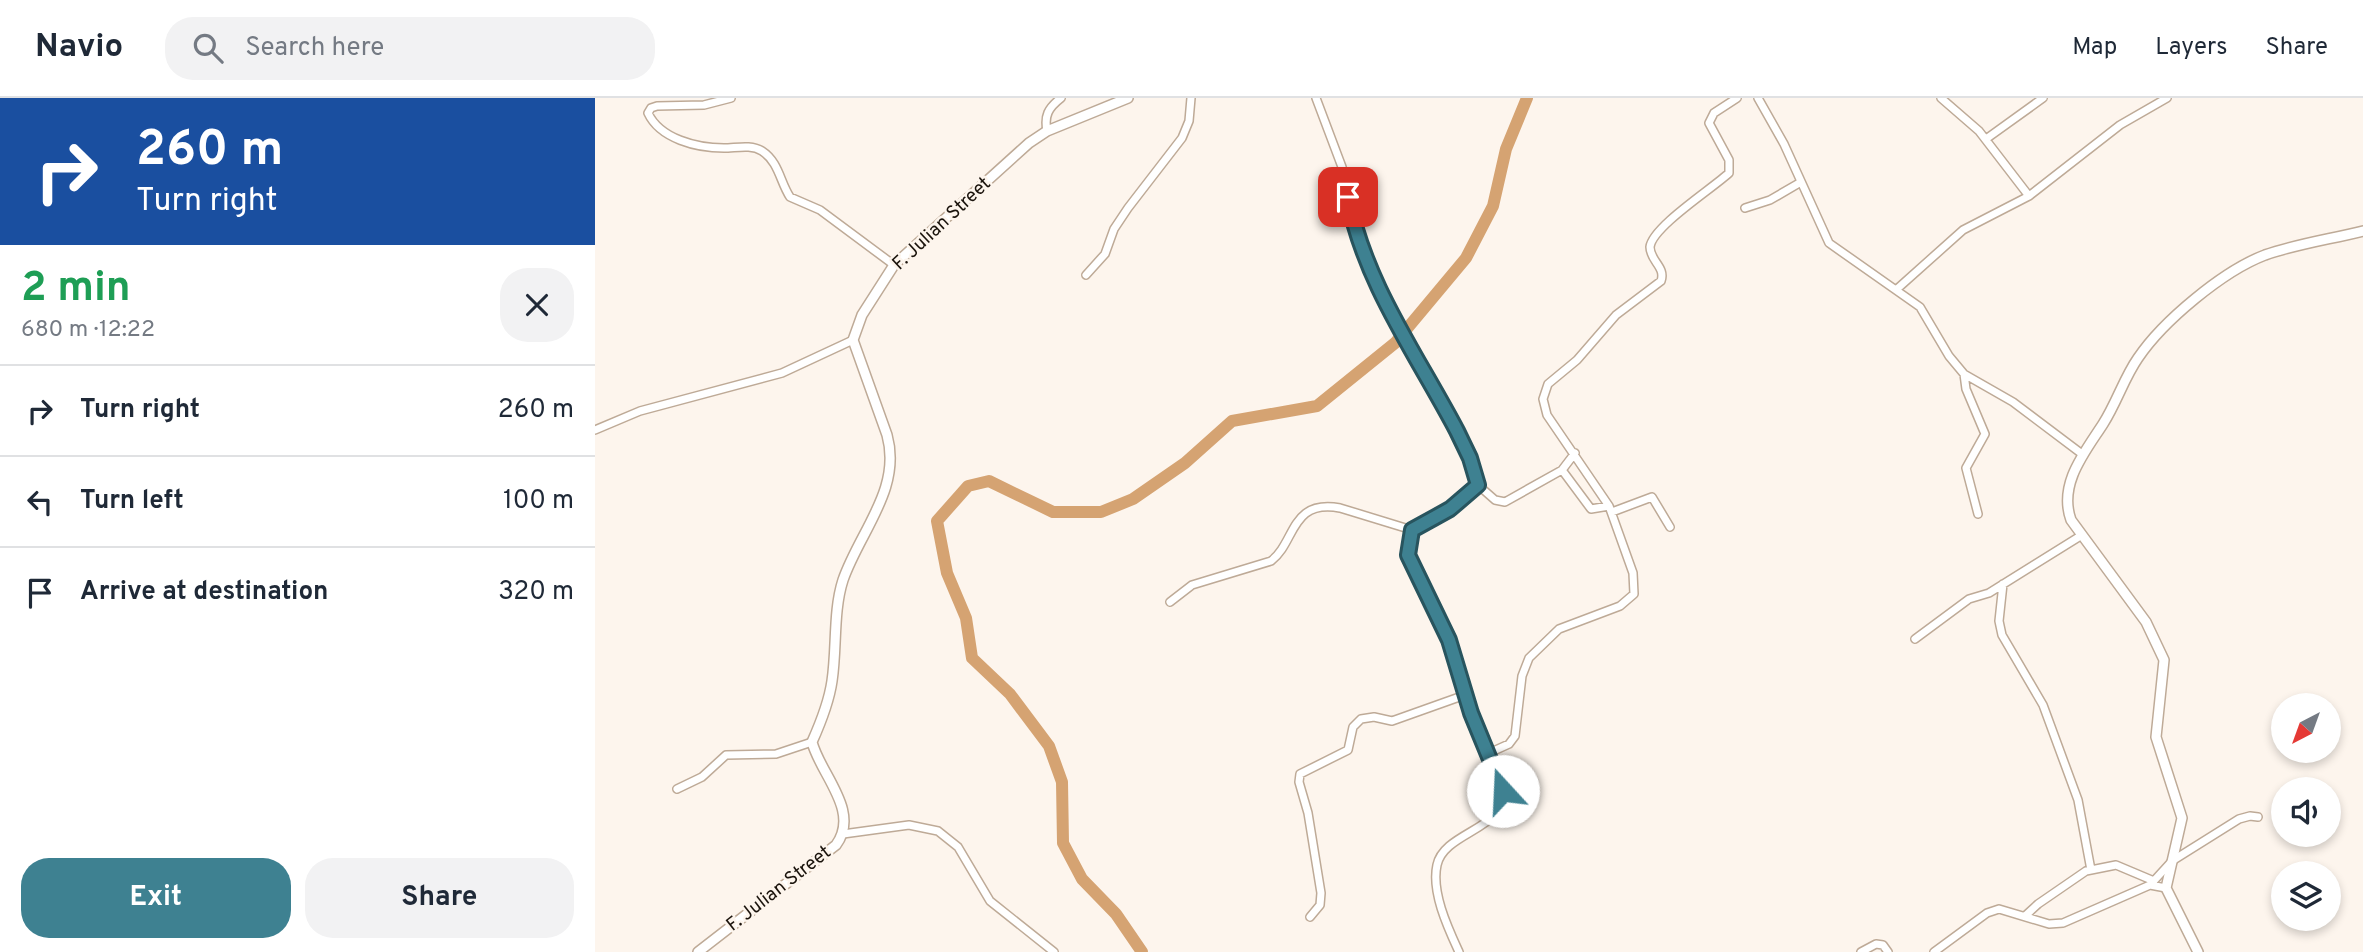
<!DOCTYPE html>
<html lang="en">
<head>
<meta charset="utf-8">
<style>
  body { margin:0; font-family:Overpass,sans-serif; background:#f2f2f3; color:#1f2937; height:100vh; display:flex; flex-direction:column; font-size:26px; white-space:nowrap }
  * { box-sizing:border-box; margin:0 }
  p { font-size:23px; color:#747a83 }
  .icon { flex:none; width:38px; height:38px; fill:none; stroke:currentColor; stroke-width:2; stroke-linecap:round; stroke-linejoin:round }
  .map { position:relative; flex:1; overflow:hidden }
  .details { display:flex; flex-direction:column; background:#fff; width:595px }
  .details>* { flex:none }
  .banner { background:#1a4fa0; color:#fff; overflow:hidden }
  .needle { width:46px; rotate:221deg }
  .fabs { position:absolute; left:1676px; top:595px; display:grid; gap:14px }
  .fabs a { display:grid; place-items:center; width:70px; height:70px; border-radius:50%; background:#fff; box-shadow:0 4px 10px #0003; font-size:35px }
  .pin { position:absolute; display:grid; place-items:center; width:60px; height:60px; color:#fff; margin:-30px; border-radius:14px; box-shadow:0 4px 10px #0006 }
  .me { position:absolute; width:77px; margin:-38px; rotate:340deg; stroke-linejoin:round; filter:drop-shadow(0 0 5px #0008) }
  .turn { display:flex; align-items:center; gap:24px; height:147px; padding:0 21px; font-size:32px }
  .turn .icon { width:91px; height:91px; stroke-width:2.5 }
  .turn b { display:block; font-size:49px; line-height:60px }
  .round { display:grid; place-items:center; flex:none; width:74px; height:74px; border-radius:28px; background:#f2f2f3 }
  .headline { display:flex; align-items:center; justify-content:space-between; height:119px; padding:0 21px }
  h1 { font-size:42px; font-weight:700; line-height:52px; color:#1e9e55 }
  .primary-button { display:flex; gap:14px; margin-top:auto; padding:14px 21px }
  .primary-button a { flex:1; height:80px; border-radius:28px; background:#3e8191; color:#fff; font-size:28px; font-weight:700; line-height:80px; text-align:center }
  .primary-button a+a { background:#f2f2f3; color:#1f2937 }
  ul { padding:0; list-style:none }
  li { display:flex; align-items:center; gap:21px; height:91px; padding:0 21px; border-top:2px solid #e0e1e3 }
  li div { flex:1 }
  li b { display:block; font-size:26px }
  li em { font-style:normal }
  header { display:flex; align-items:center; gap:42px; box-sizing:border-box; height:98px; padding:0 35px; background:#fff; border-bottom:2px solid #e0e1e3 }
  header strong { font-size:33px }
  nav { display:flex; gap:38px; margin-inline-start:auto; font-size:24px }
  .search { width:490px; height:63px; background:#f2f2f3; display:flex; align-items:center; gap:18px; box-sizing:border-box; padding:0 24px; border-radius:28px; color:#747a83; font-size:26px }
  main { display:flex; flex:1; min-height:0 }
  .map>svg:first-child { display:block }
</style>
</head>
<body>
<header>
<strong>Navio</strong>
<div class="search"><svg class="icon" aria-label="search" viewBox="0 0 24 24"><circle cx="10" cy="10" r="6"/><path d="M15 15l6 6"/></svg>Search here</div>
<nav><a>Map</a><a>Layers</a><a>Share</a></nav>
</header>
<main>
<section class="details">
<div class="banner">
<div class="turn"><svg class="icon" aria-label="right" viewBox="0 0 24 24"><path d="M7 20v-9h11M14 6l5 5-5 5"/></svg><div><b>260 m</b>Turn right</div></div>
</div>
<div class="headline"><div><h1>2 min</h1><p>680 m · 12:22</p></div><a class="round"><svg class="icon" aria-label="close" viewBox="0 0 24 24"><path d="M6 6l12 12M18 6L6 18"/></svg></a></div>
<ul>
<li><svg class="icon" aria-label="right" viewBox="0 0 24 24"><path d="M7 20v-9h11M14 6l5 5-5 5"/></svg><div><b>Turn right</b></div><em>260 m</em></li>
<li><svg class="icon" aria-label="left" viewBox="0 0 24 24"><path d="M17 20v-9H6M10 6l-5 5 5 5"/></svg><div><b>Turn left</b></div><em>100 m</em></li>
<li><svg class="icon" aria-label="arrive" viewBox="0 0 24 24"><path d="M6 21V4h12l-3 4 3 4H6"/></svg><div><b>Arrive at destination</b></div><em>320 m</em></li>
</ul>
<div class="primary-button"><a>Exit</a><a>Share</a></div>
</section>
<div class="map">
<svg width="1768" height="854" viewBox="0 0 1768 854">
  <rect width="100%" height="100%" fill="#fdf5ed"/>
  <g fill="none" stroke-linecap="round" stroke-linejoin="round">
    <path stroke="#d5a372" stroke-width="12" d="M547 854 521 816 487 781 468 745 467 684 454 648 415 596 377 560 371 520 352 475 342 423 373 388 394 383 458 414H506L538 401 590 365 637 323 722 308 800 245 871 160 898 108 911 51 932 0"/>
    <g stroke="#beaa97" stroke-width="10">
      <path id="minor" d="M136 0 109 7 62 8 56 10 53 15C65 41 102 50 129 50 141 50 156 46 167 53 184 64 185 84 195 99L225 112 299 167
        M721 0 747 69 759 128 772 164 861 333 875 360 883 387 855 411 817 432C815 439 812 446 813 453 814 472 835 502 844 521 859 553 866 588 879 622 888 645 902 666 907 691 915 731 849 733 842 767 836 794 853 830 864 854
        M1163 0 1189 46 1234 145 1325 209 1354 258 1369 276 1418 304 1487 356
        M1346 0 1384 33 1434 98
        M452 33C449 18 453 10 466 0
        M1391 41 1448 0
        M1150 110 1175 102 1206 84
        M491 177 510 156 519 131 533 110 587 40 594 23 596 0
        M1302 191 1368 132 1434 98 1525 27 1572 0
        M1369 276 1371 291 1390 336 1371 370 1383 416
        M0 332 45 313 187 275 258 242
        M967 372 980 355
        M883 387 900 402 910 404 967 372 996 411 1014 408 1038 475 1039 496 1025 508 964 531 934 560 927 578 920 638 914 646 894 655
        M1014 408 952 317 948 301 953 286 982 262 1021 217 1066 183C1071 169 1055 163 1055 149 1057 129 1118 90 1134 75V62L1114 25 1119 15 1142 0
        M1017 414 1057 399 1075 429
        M1408 486 1404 523 1407 537 1448 607 1483 702 1496 772
        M575 504 597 487 676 463C701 444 695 401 745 410L817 432
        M1320 541 1374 501 1394 495 1487 437
        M82 691 107 679 131 657 181 656 217 644
        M248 736 314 727 343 733 363 749 395 803 459 854
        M1556 786 1577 763 1644 721 1655 718 1663 719
        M1430 818 1443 806 1491 773 1521 767 1559 783
        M715 819 725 807 726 795 713 715 704 684 705 676 753 652 758 629 766 621 779 619 797 623 870 597
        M1266 854 1281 846 1288 847 1293 854
        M1339 854 1392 815 1404 811 1454 826 1468 825 1555 787 1571 790"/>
    </g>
    <g stroke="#beaa97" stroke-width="12">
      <path id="tertiary" d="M103 854 241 747C266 713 225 676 217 644 226 624 234 604 237 583 242 550 238 513 248 482 265 433 307 391 292 337L258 242 267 217 299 167 434 45 452 33 533 0
        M1603 854 1571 790 1587 720 1561 639 1569 562 1551 524 1476 422C1463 386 1490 354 1508 326 1522 304 1529 280 1543 260 1568 223 1628 173 1670 157 1701 146 1736 141 1768 133"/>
    </g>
    <use href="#minor" stroke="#fff" stroke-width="7"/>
    <use href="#tertiary" stroke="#fff" stroke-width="9"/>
  </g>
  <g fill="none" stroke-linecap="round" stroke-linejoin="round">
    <g stroke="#28545e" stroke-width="18">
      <path id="route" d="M753 99C769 184 822 257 862 333L875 360 883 387 855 411 817 432 813 457 854 542 876 615 908 693"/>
    </g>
    <use href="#route" stroke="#3e8191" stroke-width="12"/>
  </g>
  <g text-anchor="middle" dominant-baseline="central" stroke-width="5" stroke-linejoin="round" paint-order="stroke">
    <g font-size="19" fill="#1a130c" stroke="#fdf5ed">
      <text transform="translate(347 126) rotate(-43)">F. Julian Street</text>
      <text transform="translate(184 791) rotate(-38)">F. Julian Street</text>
    </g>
  </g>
</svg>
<div class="fabs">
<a><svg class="needle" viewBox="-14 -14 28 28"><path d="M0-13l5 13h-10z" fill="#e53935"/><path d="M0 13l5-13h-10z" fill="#747a83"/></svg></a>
<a><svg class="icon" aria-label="sound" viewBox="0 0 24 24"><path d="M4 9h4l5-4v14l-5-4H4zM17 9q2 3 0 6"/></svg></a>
<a><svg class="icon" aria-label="layers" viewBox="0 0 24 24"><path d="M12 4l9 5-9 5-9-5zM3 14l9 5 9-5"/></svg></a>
</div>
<div class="pin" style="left:753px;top:99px;background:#d93025"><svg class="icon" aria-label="arrive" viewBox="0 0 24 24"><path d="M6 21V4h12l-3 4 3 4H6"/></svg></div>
<svg class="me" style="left:908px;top:693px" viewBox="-20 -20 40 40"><circle r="19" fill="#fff"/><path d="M0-13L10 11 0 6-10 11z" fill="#3e8191"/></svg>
</div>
</main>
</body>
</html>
